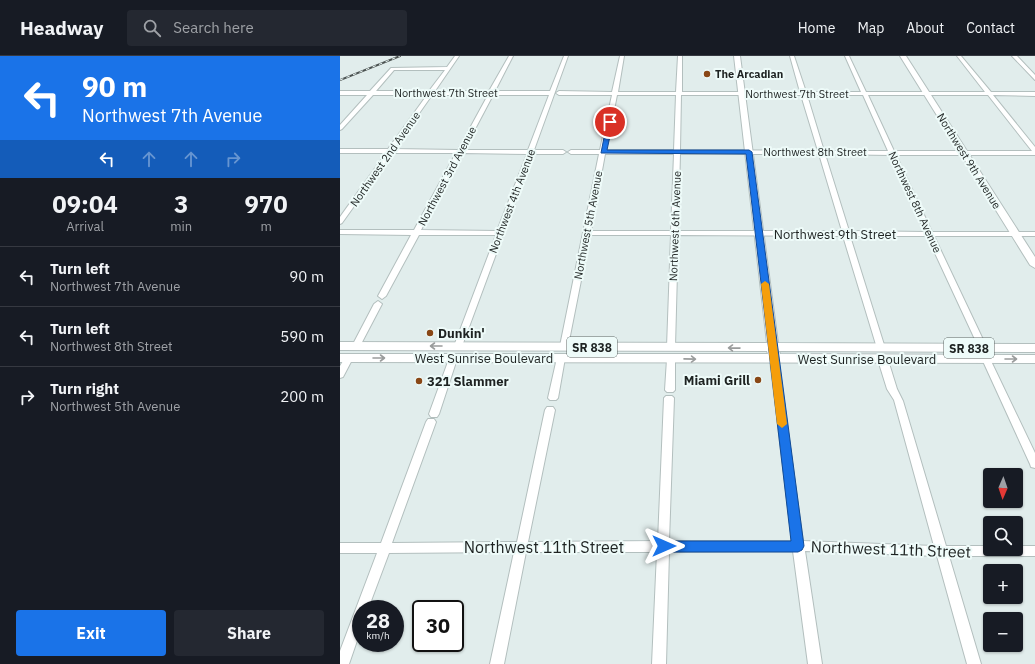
<!DOCTYPE html>
<html lang="en">
<head>
<meta charset="utf-8">
<style>
  body { margin:0; font-family:"IBM Plex Sans",sans-serif; background:#242831; color:#f1f3f6; height:100vh; display:flex; flex-direction:column; font-size:15px; white-space:nowrap }
  * { box-sizing:border-box; margin:0 }
  p { font-size:13px; color:#9ea1a6 }
  .icon { flex:none; width:22px; height:22px; fill:none; stroke:currentColor; stroke-width:2; stroke-linecap:round; stroke-linejoin:round }
  .map { position:relative; flex:1; overflow:hidden }
  .panel { display:flex; flex-direction:column; background:#171b24; width:340px }
  .panel>* { flex:none }
  .top-card { background:#1a73e8; color:#fff; overflow:hidden }
  .needle { width:26px; rotate:182deg }
  .controls { position:absolute; left:643px; top:412px; display:grid; gap:8px }
  .controls a { display:grid; place-items:center; width:40px; height:40px; border-radius:4px; background:#171b24; box-shadow:0 1px 3px #0004; font-size:20px }
  .speed { position:absolute; left:12px; top:544px; display:flex; gap:8px; font-size:20px; font-weight:700; text-align:center }
  .speed>* { display:grid; place-content:center; width:52px; height:52px; border-radius:50%; background:#171b24; box-shadow:0 1px 3px #0004; line-height:1 }
  .speed small { font-size:10px; font-weight:400 }
  .speed .limit { border:2px solid #111; border-radius:6px; background:#fff; color:#111 }
  .pin { position:absolute; display:grid; place-items:center; width:34px; height:34px; color:#fff; margin:-17px; border:2px solid #fff; border-radius:50%; box-shadow:0 1px 4px #0007 }
  .me { position:absolute; width:44px; margin:-22px; rotate:90deg; stroke-linejoin:round; filter:drop-shadow(0 0 3px #0008) }
  .turn { display:flex; align-items:center; gap:14px; height:84px; padding:0 16px; font-size:18px }
  .turn .icon { width:52px; height:52px; stroke-width:2.5 }
  .turn b { display:block; font-size:28px; line-height:34px }
  .lanes { display:flex; align-items:center; height:38px; padding:0 16px; background:#0003; justify-content:center; gap:20px; direction:ltr }
  .lanes .off { opacity:.35 }
  .eta { display:flex; justify-content:space-evenly; align-items:center; height:68px; text-align:center }
  .eta b { font-size:24px; font-weight:700; line-height:28px }
  .action { display:flex; gap:8px; margin-top:auto; padding:8px 16px }
  .action a { flex:1; height:46px; border-radius:4px; background:#1a73e8; color:#fff; font-size:16px; font-weight:700; line-height:46px; text-align:center }
  .action a+a { background:#242831; color:#f1f3f6 }
  ul { padding:0; list-style:none }
  li { display:flex; align-items:center; gap:12px; height:60px; padding:0 16px; border-top:1px solid #363941 }
  li div { flex:1 }
  li b { display:block; font-size:15px }
  li em { font-style:normal }
  header { display:flex; align-items:center; gap:24px; box-sizing:border-box; height:56px; padding:0 20px; background:#171b24; border-bottom:1px solid #363941 }
  header strong { font-size:19px }
  nav { display:flex; gap:22px; margin-inline-start:auto; font-size:14px }
  .search { width:280px; height:36px; background:#242831; display:flex; align-items:center; gap:10px; box-sizing:border-box; padding:0 14px; border-radius:4px; color:#9ea1a6; font-size:15px }
  main { display:flex; flex:1; min-height:0 }
  .map>svg:first-child { display:block }
</style>
</head>
<body>
<header>
<strong>Headway</strong>
<div class="search"><svg class="icon" aria-label="search" viewBox="0 0 24 24"><circle cx="10" cy="10" r="6"/><path d="M15 15l6 6"/></svg>Search here</div>
<nav><a>Home</a><a>Map</a><a>About</a><a>Contact</a></nav>
</header>
<main>
<section class="panel">
<div class="top-card">
<div class="turn"><svg class="icon" aria-label="left" viewBox="0 0 24 24"><path d="M17 20v-9H6M10 6l-5 5 5 5"/></svg><div><b>90 m</b>Northwest 7th Avenue</div></div>
<div class="lanes"><svg class="icon" aria-label="left" viewBox="0 0 24 24"><path d="M17 20v-9H6M10 6l-5 5 5 5"/></svg><svg class="icon off" aria-label="ahead" viewBox="0 0 24 24"><path d="M12 20V5M6 11l6-6 6 6"/></svg><svg class="icon off" aria-label="ahead" viewBox="0 0 24 24"><path d="M12 20V5M6 11l6-6 6 6"/></svg><svg class="icon off" aria-label="right" viewBox="0 0 24 24"><path d="M7 20v-9h11M14 6l5 5-5 5"/></svg></div>
</div>
<div class="eta">
<div><b>09:04</b><p>Arrival</p></div>
<div><b>3</b><p>min</p></div>
<div><b>970</b><p>m</p></div>
</div>
<ul>
<li><svg class="icon" aria-label="left" viewBox="0 0 24 24"><path d="M17 20v-9H6M10 6l-5 5 5 5"/></svg><div><b>Turn left</b><p>Northwest 7th Avenue</p></div><em>90 m</em></li>
<li><svg class="icon" aria-label="left" viewBox="0 0 24 24"><path d="M17 20v-9H6M10 6l-5 5 5 5"/></svg><div><b>Turn left</b><p>Northwest 8th Street</p></div><em>590 m</em></li>
<li><svg class="icon" aria-label="right" viewBox="0 0 24 24"><path d="M7 20v-9h11M14 6l5 5-5 5"/></svg><div><b>Turn right</b><p>Northwest 5th Avenue</p></div><em>200 m</em></li>
</ul>
<div class="action"><a>Exit</a><a>Share</a></div>
</section>
<div class="map">
<svg width="695" height="608" viewBox="0 0 695 608">
  <rect width="100%" height="100%" fill="#e1edec"/>
  <g fill="none" stroke-linecap="round" stroke-linejoin="round">
    <g stroke="#b3bfbe" stroke-width="2">
      <path id="minor" d="M115 0H119L95 35H149L169 0H173L155 35H210L224 0H228L194 94H223L226 96 223 98H193L122 290 118 293 114 290 156 179H79L46 240 42 243 38 240 71 179 0 178V174H74L116 97H52L2 167 0 168V161L46 97H0V93H48L87 39H33L2 73 0 74V69L27 39H0V35H30L51 12 107 11ZM54 14H105L89 35H36ZM92 39H148L118 94 54 93ZM153 39H209L188 94H124ZM122 97 187 98 157 175 81 174Z
        M280 0H284L278 36H336L338 0H342V36H460L450 0H454L466 36H521L505 0H509L526 36H645L617 0H621L651 36H695V40L653 39 695 91V99H556L592 176H695V180H594L647 292 646 294H640L639 292 587 180H510L545 292 541 295 537 292 503 180 338 179 335 291 331 294 327 291 331 179H250L228 290 224 293 221 292 220 290 259 98H231L228 96 231 94H260L272 39H219L216 37 219 35 272 36ZM277 39H336L334 94H266ZM341 39H461L478 95 340 94ZM467 39H523L548 95H484ZM528 39H648L692 95H554ZM265 98H334L331 175H251ZM340 98H479L502 175H338ZM485 98 550 99 585 176 509 175Z
        M672 0H677L695 19V24Z
        M38 245 42 248 20 290 16 293 13 292 12 290 34 248Z
        M9 299 13 302 3 321 0 322V310L6 300Z
        M221 299 225 302 218 342 216 344H210L208 342 217 302Z
        M113 300 117 303 99 358 97 361H91L89 358 109 303Z
        M331 300 335 303V334L333 336H327L325 334 327 303Z
        M646 300 650 303 695 397V412L691 411 690 408 642 303Z
        M434 301 438 304 463 485 594 490 554 344 547 333 538 304 543 301 548 304 557 333 563 345 606 490H650V493H676V490H695V500H609L641 608H627L597 500 465 495 482 608H468L453 495 329 496 326 608H312L317 496H186L164 608H150L174 496 49 497 28 553H21V573L9 608H0V595L37 497H0V487H41L86 366 88 363H94L96 366 52 487 177 486 205 354 207 351H213L215 354 188 486 318 485 324 342 326 340H332L334 342 329 485H452L430 304Z"/>
    </g>
    <g stroke="#b3bfbe" stroke-width="2">
      <path id="major" d="M394 0H400L438 287 695 288V296L439 295 440 298 695 299V307L0 306V298H428L427 295 0 294V286L427 287Z
        M560 0H566L695 201V212L690 209Z"/>
    </g>
    <use href="#minor" fill="#fff" fill-rule="evenodd"/>
    <use href="#major" fill="#fff" fill-rule="evenodd"/>
    <g stroke="#4b5251" stroke-width="2">
      <path id="rail" d="M0 24 60 0"/>
    </g>
    <use href="#rail" stroke="#eefbf9" stroke-width="1" stroke-dasharray="3.5" stroke-linecap="butt"/>
  </g>
  <defs><path id="oneway-shaft" d="M-6 0H5M1.5-3L5.5 0L1.5 3" fill="none" stroke-width="1.6" stroke-linecap="round" stroke-linejoin="round"/></defs>
  <g stroke="#9a9c9c">
    <use href="#oneway-shaft" transform="translate(96 290) rotate(-180)"/>
    <use href="#oneway-shaft" transform="translate(394 292) rotate(-179)"/>
    <use href="#oneway-shaft" transform="translate(39 302)"/>
    <use href="#oneway-shaft" transform="translate(350 303) rotate(1)"/>
    <use href="#oneway-shaft" transform="translate(671 303)"/>
  </g>
  <path fill="#1a73e8" stroke="#114b97" d="M270 64 273 66 267 94H409L412 96 464 490 462 494 458 496H324L320 494 318 490 320 487 324 485H451L406 98 261 97 267 66Z"/>
  <path fill="#f59e0b" d="M425 225 429 228 447 368 442 372 437 368 421 228Z"/>
  <g fill="#894716" stroke="#eefbf9" stroke-width="1.5">
    <circle cx="367" cy="18" r="4"/>
    <circle cx="90" cy="277" r="4"/>
    <circle cx="418" cy="324" r="4"/>
    <circle cx="79" cy="325" r="4"/>
  </g>
  <g text-anchor="middle" dominant-baseline="central" stroke-width="4" stroke-linejoin="round" paint-order="stroke">
    <g font-size="11" font-weight="bold" fill="#1e2322" stroke="#eefbf9" text-anchor="start">
      <text x="375" y="18">The Arcadian</text>
    </g>
    <g font-size="11" fill="#1e2322" stroke="#eefbf9">
      <text x="106" y="37">Northwest 7th Street</text>
      <text x="457" y="38">Northwest 7th Street</text>
      <text x="475" y="96">Northwest 8th Street</text>
      <text transform="translate(45 103) rotate(-55)">Northwest 2nd Avenue</text>
      <text transform="translate(629 105) rotate(58)">Northwest 9th Avenue</text>
      <text transform="translate(107 120) rotate(-62)">Northwest 3rd Avenue</text>
      <text transform="translate(172 145) rotate(-69)">Northwest 4th Avenue</text>
      <text transform="translate(575 146) rotate(65)">Northwest 8th Avenue</text>
      <text transform="translate(248 169) rotate(-79)">Northwest 5th Avenue</text>
      <text transform="translate(335 170) rotate(-88)">Northwest 6th Avenue</text>
    </g>
    <g fill="#eefbf9" stroke="#5c6462" stroke-width="1">
      <rect x="227" y="281" width="50" height="20" rx="3"/>
      <rect x="604" y="282" width="50" height="20" rx="3"/>
    </g>
    <g font-size="12" font-weight="bold" fill="#1e2322">
      <text x="252" y="291">SR 838</text>
      <text x="629" y="292">SR 838</text>
    </g>
    <g font-size="13" fill="#1e2322" stroke="#eefbf9">
      <text x="495" y="178">Northwest 9th Street</text>
      <text x="144" y="302">West Sunrise Boulevard</text>
      <text x="527" y="303">West Sunrise Boulevard</text>
    </g>
    <g font-size="13" font-weight="bold" fill="#1e2322" stroke="#eefbf9" text-anchor="start">
      <text x="98" y="277">Dunkin'</text>
      <text x="410" y="324" text-anchor="end">Miami Grill</text>
      <text x="87" y="325">321 Slammer</text>
    </g>
    <g font-size="16" fill="#1e2322" stroke="#eefbf9">
      <text x="204" y="491">Northwest 11th Street</text>
      <text transform="translate(551 493) rotate(2)">Northwest 11th Street</text>
    </g>
  </g>
</svg>
<div class="controls">
<a><svg class="needle" viewBox="-14 -14 28 28"><path d="M0-13l5 13h-10z" fill="#e53935"/><path d="M0 13l5-13h-10z" fill="#9ea1a6"/></svg></a>
<a><svg class="icon" aria-label="search" viewBox="0 0 24 24"><circle cx="10" cy="10" r="6"/><path d="M15 15l6 6"/></svg></a>
<a>+</a>
<a>−</a>
</div>
<div class="speed"><div>28<small>km/h</small></div><div class="limit">30</div></div>
<div class="pin" style="left:270px;top:66px;background:#d93025"><svg class="icon" aria-label="arrive" viewBox="0 0 24 24"><path d="M6 21V4h12l-3 4 3 4H6"/></svg></div>
<svg class="me" style="left:324px;top:490px" viewBox="-20 -20 40 40"><path d="M0-17L14 15 0 8-14 15z" fill="#1a73e8" stroke="#fff" stroke-width="4"/></svg>
</div>
</main>
</body>
</html>
